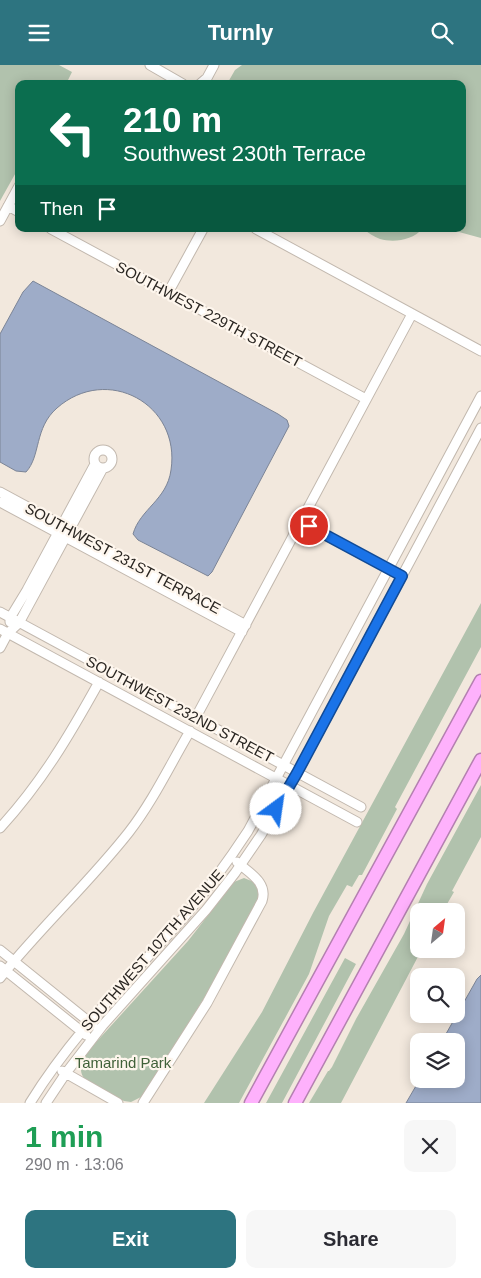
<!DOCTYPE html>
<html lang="en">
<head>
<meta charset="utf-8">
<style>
  body { margin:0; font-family:Arial,sans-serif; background:#f7f7f7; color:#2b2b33; height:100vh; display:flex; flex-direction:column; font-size:19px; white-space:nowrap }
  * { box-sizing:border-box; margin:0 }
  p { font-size:16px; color:#7c7c81 }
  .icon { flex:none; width:28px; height:28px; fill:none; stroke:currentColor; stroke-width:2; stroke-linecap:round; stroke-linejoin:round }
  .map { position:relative; height:1038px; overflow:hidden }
  .details { display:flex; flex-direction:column; background:#fff; flex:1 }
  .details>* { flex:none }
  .top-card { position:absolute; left:15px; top:15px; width:451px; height:152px; border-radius:10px; box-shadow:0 2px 12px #0003; background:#0b6e4f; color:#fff; overflow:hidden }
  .needle { width:32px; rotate:29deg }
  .tools { position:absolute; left:410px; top:838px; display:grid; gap:10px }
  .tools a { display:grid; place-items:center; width:55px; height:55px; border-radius:10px; background:#fff; box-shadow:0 2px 12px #0003; font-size:25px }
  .pin { position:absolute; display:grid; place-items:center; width:42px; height:42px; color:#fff; margin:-21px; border:2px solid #fff; border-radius:50%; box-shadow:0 1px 5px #0007 }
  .me { position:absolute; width:55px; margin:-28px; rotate:31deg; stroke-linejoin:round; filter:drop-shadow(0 0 4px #0008) }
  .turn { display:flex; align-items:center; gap:18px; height:105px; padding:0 25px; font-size:22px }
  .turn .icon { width:65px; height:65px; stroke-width:2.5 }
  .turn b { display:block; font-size:35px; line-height:42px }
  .then { display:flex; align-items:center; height:48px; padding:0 25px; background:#0003; gap:10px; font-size:19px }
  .round { display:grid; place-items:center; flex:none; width:52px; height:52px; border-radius:10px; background:#f7f7f7 }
  .overview { display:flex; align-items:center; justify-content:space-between; height:85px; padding:0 25px }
  h1 { font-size:30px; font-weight:600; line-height:38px; color:#1e9e55 }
  .cta { display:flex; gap:10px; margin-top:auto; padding:10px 25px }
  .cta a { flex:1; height:58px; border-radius:10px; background:#2d7480; color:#fff; font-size:20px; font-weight:600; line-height:58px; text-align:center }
  .cta a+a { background:#f7f7f7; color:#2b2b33 }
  header { display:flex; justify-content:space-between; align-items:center; height:65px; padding:0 25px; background:#2d7480; color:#fff; font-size:22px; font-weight:600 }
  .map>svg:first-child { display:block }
</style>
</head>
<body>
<header><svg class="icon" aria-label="menu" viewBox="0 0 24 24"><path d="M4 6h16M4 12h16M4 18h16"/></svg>Turnly<svg class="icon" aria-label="search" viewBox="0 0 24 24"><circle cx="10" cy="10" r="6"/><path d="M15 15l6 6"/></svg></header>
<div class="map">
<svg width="481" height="1038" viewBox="0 0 481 1038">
  <rect width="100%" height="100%" fill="#f2e8dd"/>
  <path fill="#b1c2ad" d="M0 0H59L72 7 66 19H19V102L0 136Z
    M242 0H481V173L448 164H462V19H227L235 5Z
    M362 164H422C413 175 394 178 380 174 374 172 368 167 362 164Z
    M481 538V582L395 742 397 744 362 810H359L352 822 347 820 329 851 309 909 239 1038H204L262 947 313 848Z
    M481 720V772L452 826 454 827 443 846H419V884H422L341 1038H309L328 1006H329L332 1002 356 954 404 869 427 819Z
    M244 813 254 817 259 828 258 834 206 930 143 1031 131 1037 124 1036 86 1015C76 1006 83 995 89 985L188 876 234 817Z
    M345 893 356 899 282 1038H266Z"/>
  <path fill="#9eacc8" stroke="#7b8496" d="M33 216 278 349 287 355 289 361 212 507 208 511 138 475 133 469C140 444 167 435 171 405 181 339 107 299 57 343 34 363 41 391 26 407L16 406 0 397V269L23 227Z
    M481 910V1038H406L420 1014H456V976H442L477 914Z"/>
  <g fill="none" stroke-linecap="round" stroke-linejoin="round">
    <g stroke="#c2b8ae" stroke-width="11">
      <path id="minor" d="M150 0 183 19
        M200 19 207 13 214 0
        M8 141 19 147
        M0 156 19 121
        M51 164 366 334
        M256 164 481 286
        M169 226 203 164
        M94 394a9 9 0 1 1 18 0a9 9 0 1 1-18 0Z
        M0 427 246 560
        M0 437 242 567
        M301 457 402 511
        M0 547 361 742
        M10 557V553L27 525 95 399
        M0 564 357 757
        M0 583 8 568 19 558 103 403
        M196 652 412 249
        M0 763C42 717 69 671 99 617
        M0 885 93 960
        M0 901 86 970
        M0 913C41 862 89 818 129 767 153 736 170 700 190 666
        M62 1006 118 1038
        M30 1038C73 968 131 912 185 851 208 824 229 795 248 766L481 331
        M46 1038 66 1008 103 960 206 845 235 808 261 770 297 708 481 363
        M143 1038 207 938 262 836C268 817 249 808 237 797"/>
    </g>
    <g stroke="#b480b0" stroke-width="15">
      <path id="highway" d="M251 1038 481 616
        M295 1038 481 695"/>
    </g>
    <use href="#minor" stroke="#fff" stroke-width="9"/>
    <use href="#highway" stroke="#feb1fc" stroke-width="12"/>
  </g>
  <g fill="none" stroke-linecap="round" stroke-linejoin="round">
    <g stroke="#114b97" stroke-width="12">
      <path id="route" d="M276 744 297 708 402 511 309 461"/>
    </g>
    <use href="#route" stroke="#1a73e8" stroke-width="9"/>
  </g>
  <g text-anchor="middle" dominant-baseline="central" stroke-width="4.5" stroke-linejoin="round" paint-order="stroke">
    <g font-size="15" fill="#2a2622" stroke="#fef6ed">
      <text transform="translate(209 249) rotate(28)">SOUTHWEST 229TH STREET</text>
      <text transform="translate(123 493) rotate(28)">SOUTHWEST 231ST TERRACE</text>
      <text transform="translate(180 644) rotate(28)">SOUTHWEST 232ND STREET</text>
      <text transform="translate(152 885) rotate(-49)">SOUTHWEST 107TH AVENUE</text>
    </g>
    <g font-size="15" fill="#406139" stroke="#fef6ed">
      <text x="123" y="997">Tamarind Park</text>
    </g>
  </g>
</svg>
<div class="tools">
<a><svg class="needle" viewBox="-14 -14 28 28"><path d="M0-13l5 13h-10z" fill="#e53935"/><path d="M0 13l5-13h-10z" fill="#7c7c81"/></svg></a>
<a><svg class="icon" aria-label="search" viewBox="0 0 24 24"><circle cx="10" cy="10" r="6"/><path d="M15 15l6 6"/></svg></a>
<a><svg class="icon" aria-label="layers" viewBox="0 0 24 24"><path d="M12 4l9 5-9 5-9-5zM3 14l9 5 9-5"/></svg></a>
</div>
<div class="pin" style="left:309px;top:461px;background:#d93025"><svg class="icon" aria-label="arrive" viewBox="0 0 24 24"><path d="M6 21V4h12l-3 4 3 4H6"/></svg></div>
<svg class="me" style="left:276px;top:744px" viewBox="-20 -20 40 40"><circle r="19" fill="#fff"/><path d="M0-13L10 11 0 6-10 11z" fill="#1a73e8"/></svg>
<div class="top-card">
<div class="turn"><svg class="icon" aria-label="left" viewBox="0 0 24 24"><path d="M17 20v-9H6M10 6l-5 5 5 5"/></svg><div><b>210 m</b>Southwest 230th Terrace</div></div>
<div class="then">Then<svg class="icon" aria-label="arrive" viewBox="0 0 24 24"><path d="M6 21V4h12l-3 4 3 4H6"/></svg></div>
</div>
</div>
<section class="details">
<div class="overview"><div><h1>1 min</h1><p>290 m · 13:06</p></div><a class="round"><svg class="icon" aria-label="close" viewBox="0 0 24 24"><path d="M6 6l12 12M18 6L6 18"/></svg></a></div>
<div class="cta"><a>Exit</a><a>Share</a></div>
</section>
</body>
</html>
